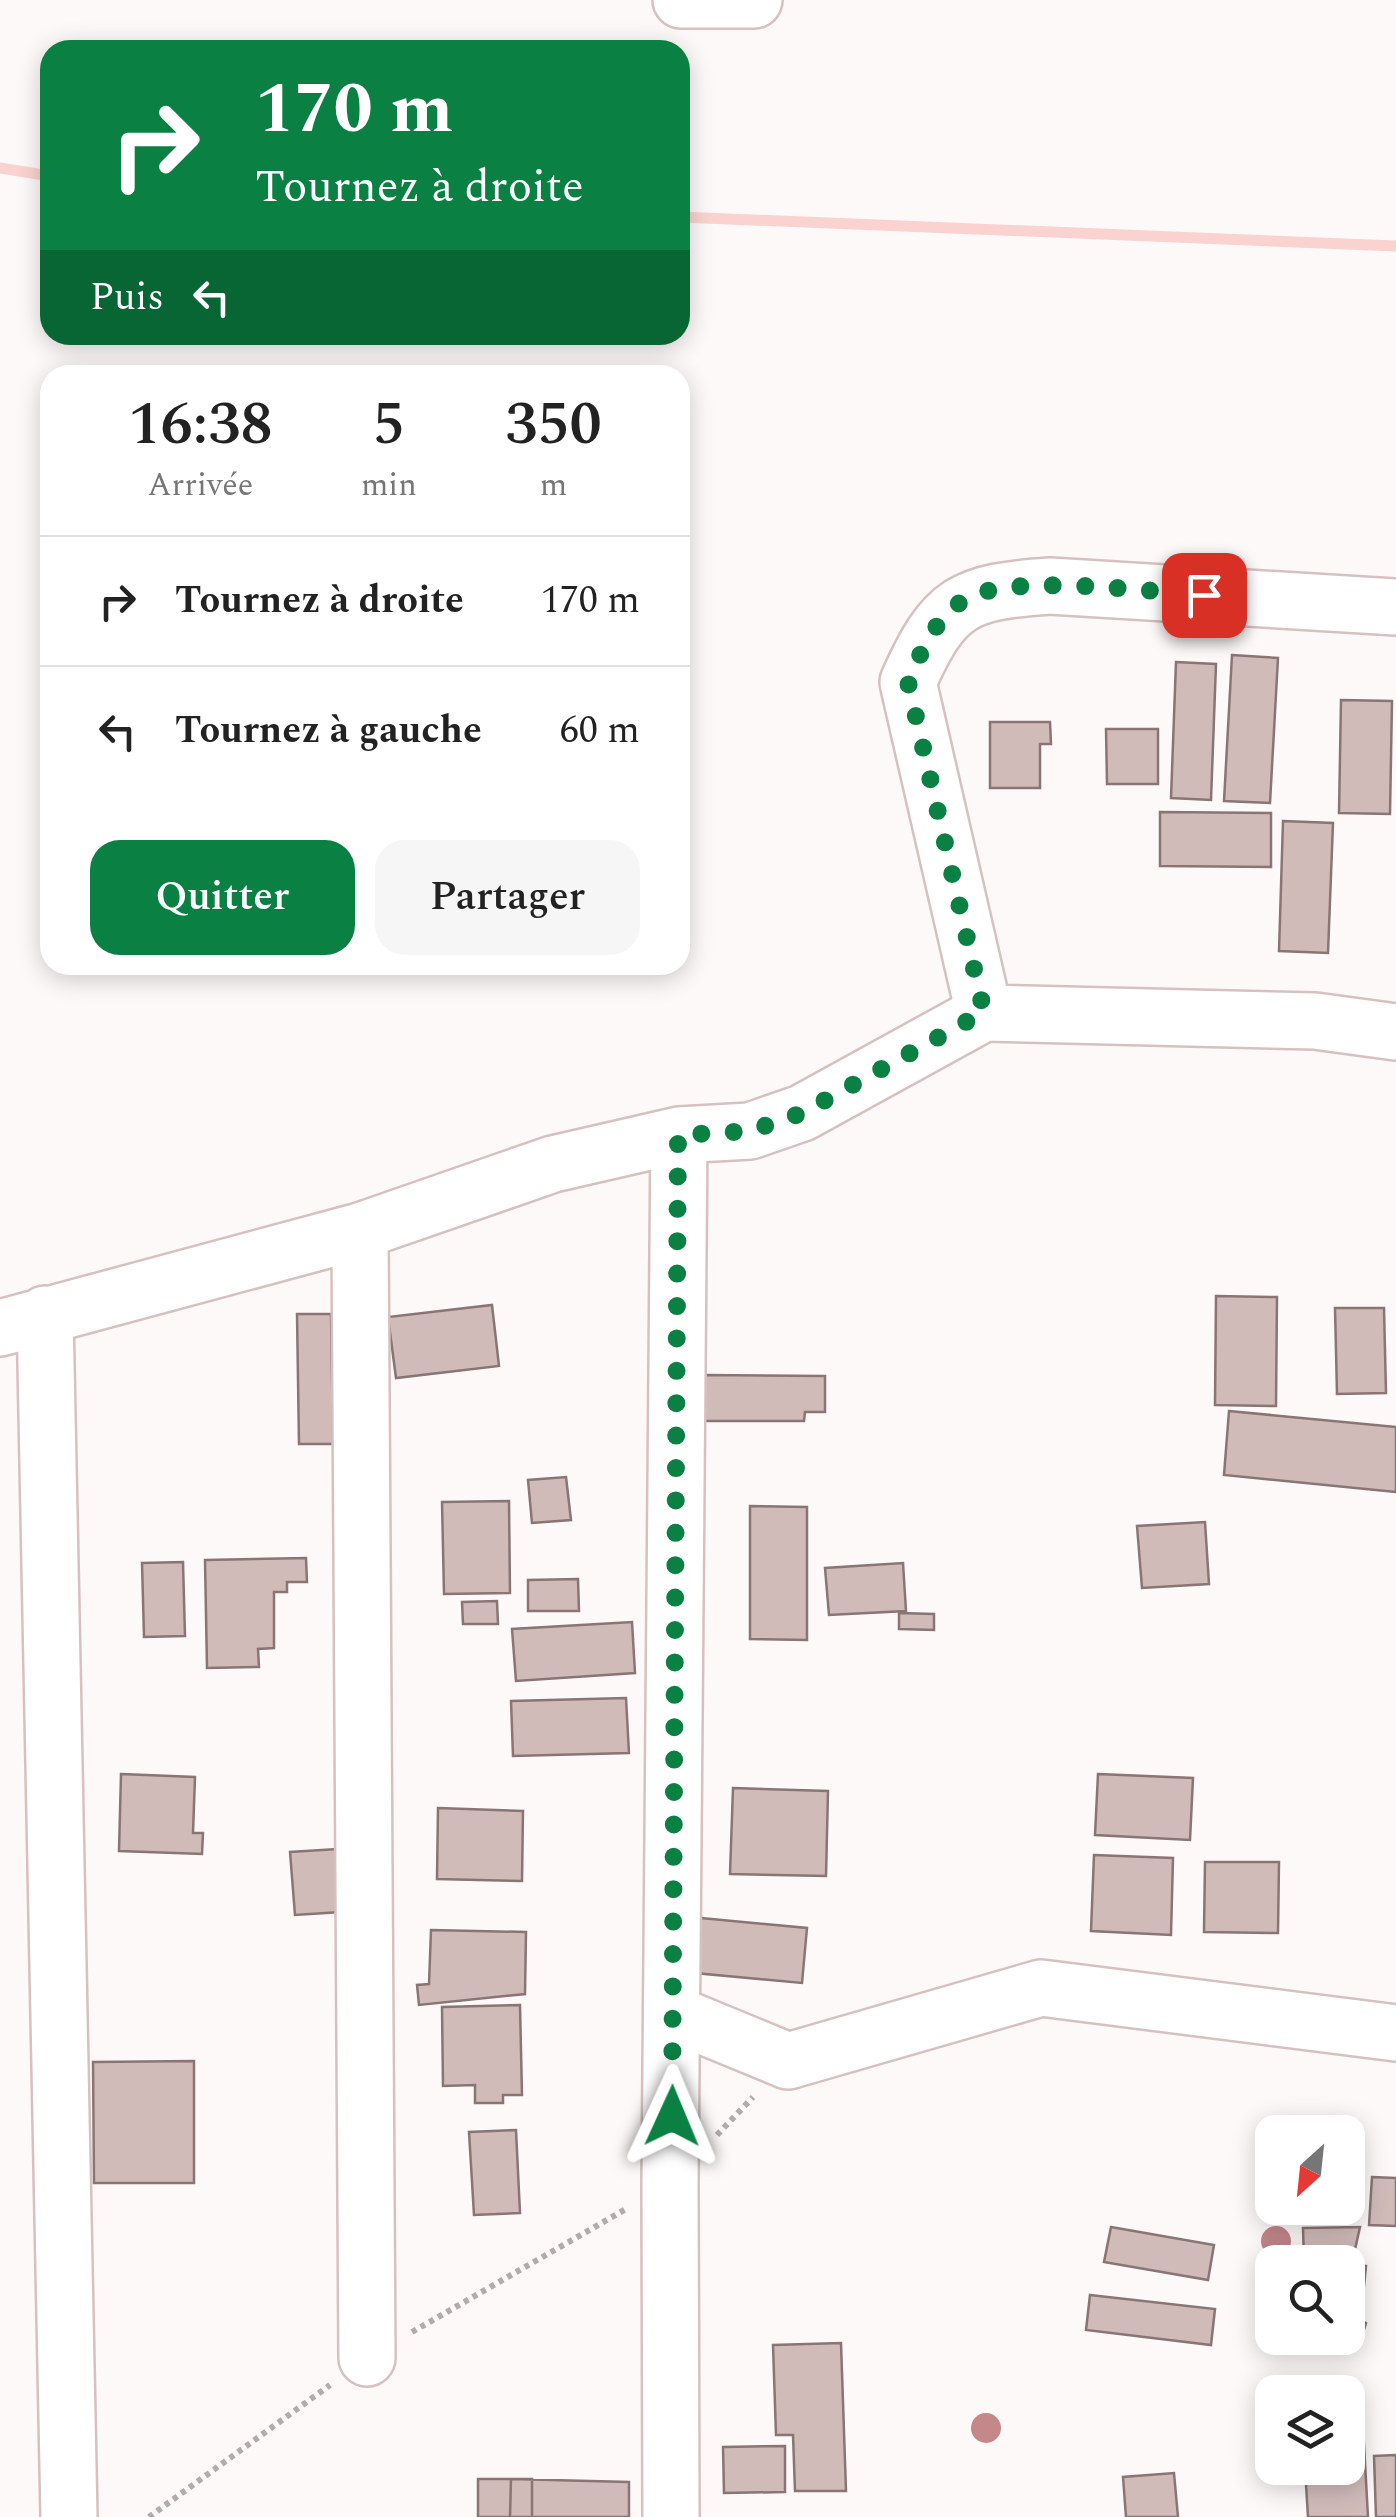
<!DOCTYPE html>
<html lang="fr">
<head>
<meta charset="utf-8">
<style>
  body { margin:0; font-family:Spectral,serif; background:#f6f6f6; color:#222; height:100vh; display:flex; flex-direction:column; font-size:38px; white-space:nowrap }
  * { box-sizing:border-box; margin:0 }
  p { font-size:32px; color:#767676 }
  .icon { flex:none; width:55px; height:55px; fill:none; stroke:currentColor; stroke-width:2; stroke-linecap:round; stroke-linejoin:round }
  .map { position:relative; flex:1; overflow:hidden }
  .drawer { position:absolute; left:40px; top:365px; width:650px; height:610px; display:flex; flex-direction:column; background:#fff; border-radius:30px; box-shadow:0 5px 25px #0003 }
  .drawer>* { flex:none }
  .banner { position:absolute; left:40px; top:40px; width:650px; height:305px; border-radius:30px; box-shadow:0 5px 25px #0003; background:#0b8043; color:#fff; overflow:hidden }
  .needle { width:65px; rotate:207deg }
  .controls { position:absolute; left:1255px; top:2115px; display:grid; gap:20px }
  .controls a { display:grid; place-items:center; width:110px; height:110px; border-radius:20px; background:#fff; box-shadow:0 5px 25px #0003; font-size:50px }
  .pin { position:absolute; display:grid; place-items:center; width:85px; height:85px; color:#fff; margin:-42px; border-radius:20px; box-shadow:0 5px 15px #0006 }
  .me { position:absolute; width:110px; margin:-55px; rotate:1deg; stroke-linejoin:round; filter:drop-shadow(0 0 8px #0008) }
  .turn { display:flex; align-items:center; gap:35px; height:210px; padding:0 50px; font-size:45px }
  .turn .icon { width:130px; height:130px; stroke-width:2.5 }
  .turn b { display:block; font-size:70px; line-height:85px }
  .then { display:flex; align-items:center; height:95px; padding:0 50px; background:#0003; gap:20px; font-size:38px }
  .eta { display:flex; justify-content:space-evenly; align-items:center; height:170px; text-align:center }
  .eta b { font-size:60px; font-weight:600; line-height:70px }
  .button { display:flex; gap:20px; margin-top:auto; padding:20px 50px }
  .button a { flex:1; height:115px; border-radius:30px; background:#0b8043; color:#fff; font-size:40px; font-weight:600; line-height:115px; text-align:center }
  .button a+a { background:#f6f6f6; color:#222 }
  ul { padding:0; list-style:none }
  li { display:flex; align-items:center; gap:30px; height:130px; padding:0 50px; border-top:2px solid #e0e0e0 }
  li div { flex:1 }
  li b { display:block; font-size:38px }
  li em { font-style:normal }
  .map>svg:first-child { display:block }
</style>
</head>
<body>
<div class="map">
<svg width="1396" height="2517" viewBox="0 0 1396 2517">
  <rect width="100%" height="100%" fill="#fef9f9"/>
  <g fill="none" stroke-linecap="round" stroke-linejoin="round">
    <path stroke="#fad3d0" stroke-width="11" d="M0 168 50 176
      M680 217 1396 246"/>
  </g>
  <path fill="#d0bbb9" stroke="#897574" stroke-width="2.5" d="M1232 655 1278 658 1270 803 1224 801Z
    M1176 662 1216 664 1211 800 1171 798Z
    M1341 700 1392 701 1390 814 1339 813Z
    M990 722H1050L1051 744H1040V788H990Z
    M1106 729H1158V784H1107Z
    M1160 812 1271 813V867L1160 866Z
    M1283 821 1333 823 1328 953 1279 951Z
    M1216 1296 1277 1297 1276 1406 1215 1405Z
    M492 1305 499 1366 396 1378 388 1317Z
    M1335 1308H1384L1386 1393 1337 1394Z
    M297 1314H331L333 1444H299Z
    M703 1375 825 1376V1412H805L804 1421H703Z
    M1229 1411 1396 1427V1492L1224 1475Z
    M566 1477 571 1520 532 1523 528 1480Z
    M509 1501 510 1593 444 1594 442 1502Z
    M750 1506 807 1507V1640L750 1639Z
    M1205 1522 1209 1584 1142 1588 1137 1526Z
    M306 1558 307 1582H287V1592H274V1648L258 1649 259 1667 207 1668 205 1560Z
    M183 1562 185 1636 144 1637 142 1563Z
    M903 1563 906 1611 829 1615 825 1568Z
    M578 1579 579 1611H528V1580Z
    M497 1601 498 1624H463L462 1602Z
    M899 1613 934 1614V1630L899 1629Z
    M632 1622 635 1673 516 1681 512 1629Z
    M626 1698 629 1753 513 1756 511 1701Z
    M121 1774 195 1777 193 1833H203L202 1854 119 1851Z
    M1098 1774 1193 1778 1190 1840 1095 1835Z
    M733 1788 828 1791 826 1876 730 1874Z
    M438 1808 523 1811 522 1881 437 1879Z
    M337 1849 341 1912 295 1915 290 1852Z
    M1094 1855 1173 1858 1171 1935 1091 1931Z
    M1205 1862H1279L1278 1933 1204 1932Z
    M701 1918 807 1928 802 1983 695 1973Z
    M431 1930 526 1932 525 1994 419 2005 417 1985 429 1984Z
    M520 2005 522 2095H503V2103H475V2085L443 2086 442 2007Z
    M194 2061V2183H94L93 2062Z
    M516 2130 520 2213 474 2215 469 2132Z
    M1372 2177 1396 2178V2226L1369 2225Z
    M1111 2227 1214 2245 1208 2280 1104 2262Z
    M1360 2227 1352 2263 1366 2266 1364 2286 1353 2287 1352 2315 1366 2323 1362 2336H1348V2262H1304L1303 2228Z
    M1090 2295 1215 2309 1211 2345 1086 2330Z
    M841 2343 846 2491H795L793 2435H776L773 2345Z
    M1362 2408 1368 2517H1308L1305 2468H1348V2409Z
    M785 2446V2492L724 2493 723 2447Z
    M1396 2455V2517H1376L1374 2456Z
    M1174 2473 1178 2517H1126L1123 2477Z
    M478 2479H532V2517H478Z
    M511 2479 629 2482V2517H510Z"/>
  <g fill="none" stroke-linecap="round" stroke-linejoin="round">
    <g stroke="#d7c1c0" stroke-width="60">
      <path id="minor" d="M681 0H754
        M984 1013 908 682C944 601 963 592 1050 586L1396 607
        M360 1231 367 2358
        M45 1314 69 2517
        M0 1328 360 1231 553 1164 679 1135 750 1131 802 1113 984 1013 1315 1021 1396 1032
        M674 2014 788 2061 1041 1988 1396 2033
        M671 2517 670 2184 679 1135"/>
    </g>
    <path stroke="#b1abab" stroke-width="6" stroke-dasharray="5 5" stroke-linecap="butt" d="M717 2135 753 2097
      M412 2332 626 2209
      M149 2517 330 2385"/>
    <use href="#minor" stroke="#fff" stroke-width="55"/>
  </g>
  <g fill="#c4878a">
    <circle cx="1276" cy="2241" r="15"/>
    <circle cx="986" cy="2428" r="15"/>
  </g>
  <g fill="none" stroke-linecap="round" stroke-linejoin="round">
    <path stroke="#0b8043" stroke-width="18" stroke-dasharray="0 32.4" d="M672 2116 678 1135 750 1131 802 1113 984 1012 908 682C921 652 935 618 964 600 1009 572 1149 592 1204 595"/>
  </g>
</svg>
<div class="controls">
<a><svg class="needle" viewBox="-14 -14 28 28"><path d="M0-13l5 13h-10z" fill="#e53935"/><path d="M0 13l5-13h-10z" fill="#767676"/></svg></a>
<a><svg class="icon" aria-label="search" viewBox="0 0 24 24"><circle cx="10" cy="10" r="6"/><path d="M15 15l6 6"/></svg></a>
<a><svg class="icon" aria-label="layers" viewBox="0 0 24 24"><path d="M12 4l9 5-9 5-9-5zM3 14l9 5 9-5"/></svg></a>
</div>
<div class="pin" style="left:1204px;top:595px;background:#d93025"><svg class="icon" aria-label="arrive" viewBox="0 0 24 24"><path d="M6 21V4h12l-3 4 3 4H6"/></svg></div>
<svg class="me" style="left:672px;top:2116px" viewBox="-20 -20 40 40"><path d="M0-17L14 15 0 8-14 15z" fill="#0b8043" stroke="#fff" stroke-width="4"/></svg>
<div class="banner">
<div class="turn"><svg class="icon" aria-label="right" viewBox="0 0 24 24"><path d="M7 20v-9h11M14 6l5 5-5 5"/></svg><div><b>170 m</b>Tournez à droite</div></div>
<div class="then">Puis<svg class="icon" aria-label="left" viewBox="0 0 24 24"><path d="M17 20v-9H6M10 6l-5 5 5 5"/></svg></div>
</div>
<section class="drawer">
<div class="eta">
<div><b>16:38</b><p>Arrivée</p></div>
<div><b>5</b><p>min</p></div>
<div><b>350</b><p>m</p></div>
</div>
<ul>
<li><svg class="icon" aria-label="right" viewBox="0 0 24 24"><path d="M7 20v-9h11M14 6l5 5-5 5"/></svg><div><b>Tournez à droite</b></div><em>170 m</em></li>
<li><svg class="icon" aria-label="left" viewBox="0 0 24 24"><path d="M17 20v-9H6M10 6l-5 5 5 5"/></svg><div><b>Tournez à gauche</b></div><em>60 m</em></li>
</ul>
<div class="button"><a>Quitter</a><a>Partager</a></div>
</section>
</div>
</body>
</html>
